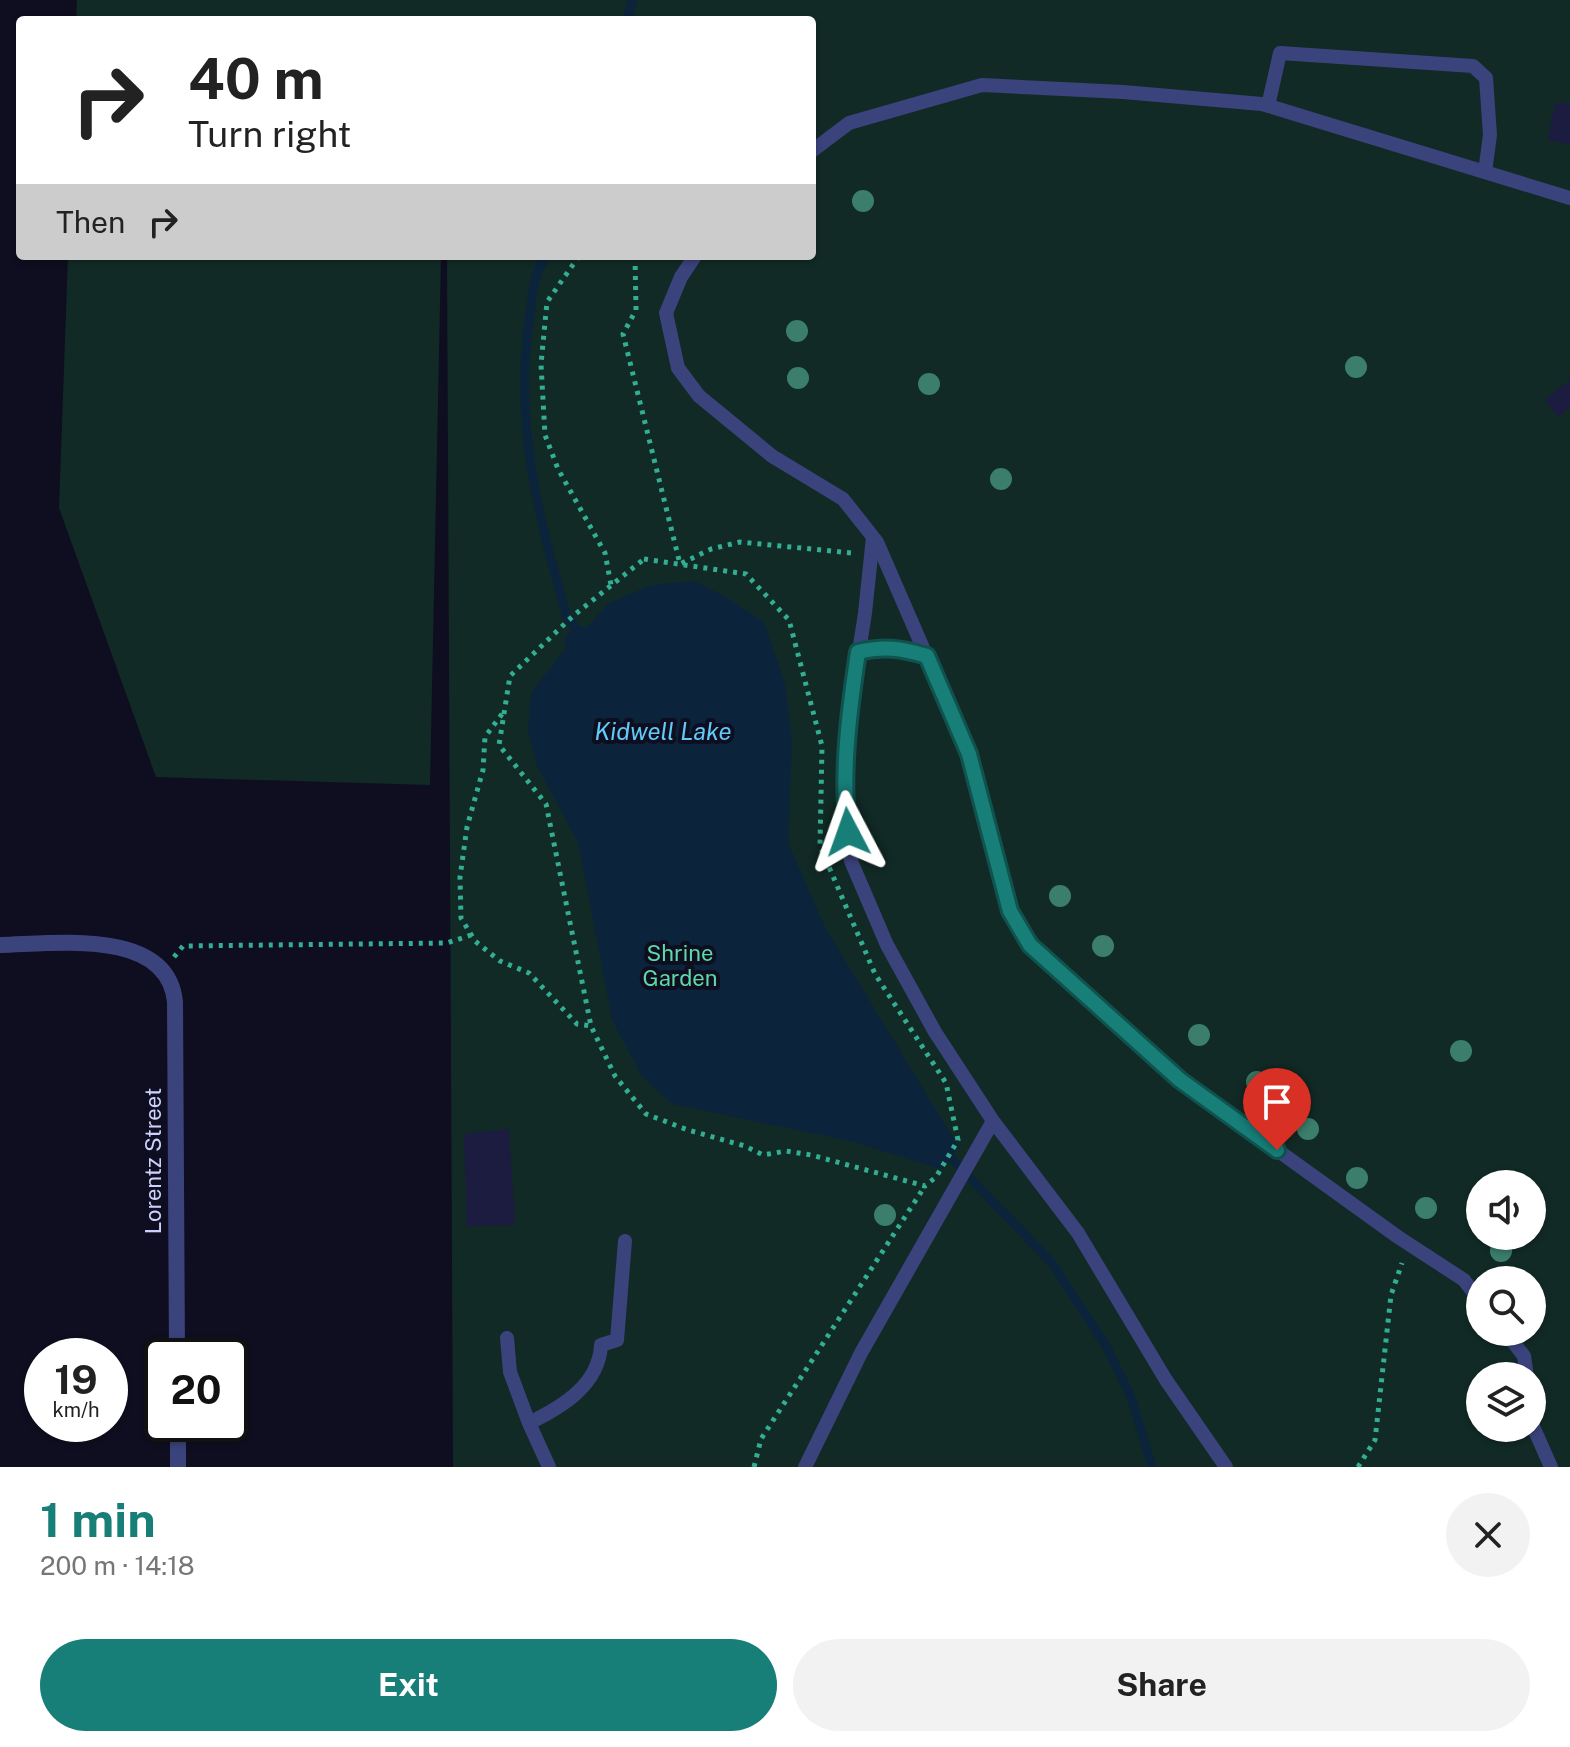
<!DOCTYPE html>
<html lang="en">
<head>
<meta charset="utf-8">
<style>
  body { margin:0; font-family:"Public Sans",sans-serif; background:#f2f2f2; color:#222; height:100vh; display:flex; flex-direction:column; font-size:30px; white-space:nowrap }
  * { box-sizing:border-box; margin:0 }
  p { font-size:26px; color:#767676 }
  .icon { flex:none; width:44px; height:44px; fill:none; stroke:currentColor; stroke-width:2; stroke-linecap:round; stroke-linejoin:round }
  .map { position:relative; height:1467px; overflow:hidden }
  .details { display:flex; flex-direction:column; background:#fff; flex:1 }
  .details>* { flex:none }
  .hud { position:absolute; left:16px; top:16px; width:800px; height:244px; border-radius:8px; box-shadow:0 2px 6px #0004; background:#fff; color:#222; overflow:hidden }
  .buttons { position:absolute; left:1466px; top:1170px; display:grid; gap:16px }
  .buttons a { display:grid; place-items:center; width:80px; height:80px; border-radius:50%; background:#fff; box-shadow:0 2px 6px #0004; font-size:40px }
  .speed { position:absolute; left:24px; top:1338px; display:flex; gap:16px; font-size:40px; font-weight:700; text-align:center }
  .speed>* { display:grid; place-content:center; width:104px; height:104px; border-radius:50%; background:#fff; box-shadow:0 2px 6px #0004; line-height:1 }
  .speed small { font-size:20px; font-weight:400 }
  .speed .limit { border:4px solid #111; border-radius:12px; background:#fff; color:#111 }
  .pin { position:absolute; display:grid; place-items:center; width:68px; height:68px; color:#fff; margin:-82px -34px; border-radius:50% 50% 50% 0; rotate:-45deg; box-shadow:0 0 8px #0007 }
  .pin .icon { rotate:45deg }
  .me { position:absolute; width:88px; margin:-44px; rotate:356deg; stroke-linejoin:round; filter:drop-shadow(0 0 6px #0008) }
  .turn { display:flex; align-items:center; gap:28px; height:168px; padding:0 40px; font-size:36px }
  .turn .icon { width:104px; height:104px; stroke-width:2.5 }
  .turn b { display:block; font-size:56px; line-height:68px }
  .then { display:flex; align-items:center; height:76px; padding:0 40px; background:#0003; gap:16px; font-size:30px }
  .round { display:grid; place-items:center; flex:none; width:84px; height:84px; border-radius:42px; background:#f2f2f2 }
  .headline { display:flex; align-items:center; justify-content:space-between; height:136px; padding:0 40px }
  h1 { font-size:48px; font-weight:700; line-height:60px; color:#177e78 }
  .button { display:flex; gap:16px; margin-top:auto; padding:16px 40px }
  .button a { flex:1; height:92px; border-radius:48px; background:#177e78; color:#fff; font-size:32px; font-weight:700; line-height:92px; text-align:center }
  .button a+a { background:#f2f2f2; color:#222 }
  .map>svg:first-child { display:block }
</style>
</head>
<body>
<div class="map">
<svg width="1570" height="1467" viewBox="0 0 1570 1467">
  <rect width="100%" height="100%" fill="#0e0e20"/>
  <path fill="#112a25" fill-rule="evenodd" d="M77 0H1570V1467H453L447 256H812V20H76ZM1480 1184H1532V1236H1480ZM1480 1280H1532V1332H1480ZM1480 1376H1532V1428H1480Z
    M68 256H441L430 785 156 777 59 508Z"/>
  <path fill="#0b243c" d="M694 581 728 598 764 622 785 683 792 742 788 843 826 929 958 1146 943 1170 854 1142 672 1104 641 1075 612 1019 578 842 537 766 528 732 531 693 565 649V638L574 626 587 627 609 603 651 585Z"/>
  <g fill="none" stroke-linecap="round" stroke-linejoin="round">
    <path stroke="#0b243c" stroke-width="9" d="M627 20 633 0
      M547 256C533 272 533 293 530 314 513 421 538 515 567 617L574 626
      M951 1158 1052 1263 1107 1348 1131 1397 1152 1467"/>
  </g>
  <path fill="#1c1b40" d="M1555 103H1570V144L1548 140Z
    M1570 380V407L1558 417 1545 400Z
    M509 1129 515 1225 467 1226 464 1134Z"/>
  <g fill="none" stroke-linecap="round" stroke-linejoin="round">
    <path stroke="#33ad93" stroke-width="5" stroke-dasharray="4 6" stroke-linecap="butt" d="M579 256 547 302 541 364 545 435 558 469 605 553 611 585
      M635 256 636 310 623 334 680 564 711 549 740 542 852 553
      M644 559 746 574 789 620 822 746 820 846 875 974 946 1083 958 1140 936 1177 925 1186 811 1155 786 1151 763 1155 745 1146 688 1130 646 1114 615 1076 591 1026 546 804 499 745 510 676 573 616Z
      M502 714 485 737 483 770 467 827 460 877 461 918 475 941 500 961 529 973 577 1024 591 1026
      M174 957 183 946 447 943 471 935
      M754 1467 761 1439 925 1186
      M1358 1467 1375 1440 1391 1295 1402 1263"/>
    <path stroke="#3b437d" stroke-width="14" d="M1268 106 1280 53 1473 66 1486 78 1490 135 1485 172
      M812 151 849 123 982 85 1123 92 1262 104 1570 198
      M695 256 681 277 666 313 678 368 699 396 772 456 843 499 877 542 969 754 1010 911 1030 945 1180 1080 1398 1237 1464 1280 1480 1301
      M858 652C884 646 901 648 927 656
      M993 1121 1078 1233 1166 1380 1226 1467
      M1505 1332 1524 1356 1527 1376
      M507 1338 510 1372 529 1423
      M1532 1424 1551 1467
      M549 1467 529 1423C562 1407 599 1385 601 1345L617 1340 625 1241
      M805 1467 861 1353 993 1121 935 1032 887 945 851 861 844 803 850 710 865 613 873 537"/>
    <path stroke="#3b437d" stroke-width="16" d="M0 945C53 944 168 927 175 1002L177 1356
      M178 1424V1467"/>
  </g>
  <g fill="#3a7e6b">
    <circle cx="863" cy="201" r="11"/>
    <circle cx="797" cy="331" r="11"/>
    <circle cx="1356" cy="367" r="11"/>
    <circle cx="798" cy="378" r="11"/>
    <circle cx="929" cy="384" r="11"/>
    <circle cx="1001" cy="479" r="11"/>
    <circle cx="1060" cy="896" r="11"/>
    <circle cx="1103" cy="946" r="11"/>
    <circle cx="1199" cy="1035" r="11"/>
    <circle cx="1461" cy="1051" r="11"/>
    <circle cx="1257" cy="1082" r="11"/>
    <circle cx="1308" cy="1129" r="11"/>
    <circle cx="1357" cy="1178" r="11"/>
    <circle cx="1426" cy="1208" r="11"/>
    <circle cx="885" cy="1215" r="11"/>
    <circle cx="1501" cy="1251" r="11"/>
  </g>
  <g fill="none" stroke-linecap="round" stroke-linejoin="round">
    <g stroke="#0f524e" stroke-width="20">
      <path id="route" d="M848 832C841 773 849 712 858 652 884 646 901 648 927 656L969 754 1010 911 1030 945 1180 1080 1277 1150"/>
    </g>
    <use href="#route" stroke="#177e78" stroke-width="14"/>
  </g>
  <g text-anchor="middle" dominant-baseline="central" stroke-width="8" stroke-linejoin="round" paint-order="stroke">
    <g font-size="22" fill="#5ed9a8" stroke="#0e0e20">
      <text x="680" y="953">Shrine<tspan x="680" dy="25">Garden</tspan></text>
    </g>
    <g font-size="22" fill="#cfd1fd" stroke="#0e0e20">
      <text transform="translate(153 1161) rotate(-90)">Lorentz Street</text>
    </g>
    <g font-size="24" font-style="italic" fill="#62caf8" stroke="#0e0e20">
      <text x="663" y="731">Kidwell Lake</text>
    </g>
  </g>
</svg>
<div class="buttons">
<a><svg class="icon" aria-label="sound" viewBox="0 0 24 24"><path d="M4 9h4l5-4v14l-5-4H4zM17 9q2 3 0 6"/></svg></a>
<a><svg class="icon" aria-label="search" viewBox="0 0 24 24"><circle cx="10" cy="10" r="6"/><path d="M15 15l6 6"/></svg></a>
<a><svg class="icon" aria-label="layers" viewBox="0 0 24 24"><path d="M12 4l9 5-9 5-9-5zM3 14l9 5 9-5"/></svg></a>
</div>
<div class="speed"><div>19<small>km/h</small></div><div class="limit">20</div></div>
<div class="pin" style="left:1277px;top:1150px;background:#d93025"><svg class="icon" aria-label="arrive" viewBox="0 0 24 24"><path d="M6 21V4h12l-3 4 3 4H6"/></svg></div>
<svg class="me" style="left:848px;top:832px" viewBox="-20 -20 40 40"><path d="M0-17L14 15 0 8-14 15z" fill="#177e78" stroke="#fff" stroke-width="4"/></svg>
<div class="hud">
<div class="turn"><svg class="icon" aria-label="right" viewBox="0 0 24 24"><path d="M7 20v-9h11M14 6l5 5-5 5"/></svg><div><b>40 m</b>Turn right</div></div>
<div class="then">Then<svg class="icon" aria-label="right" viewBox="0 0 24 24"><path d="M7 20v-9h11M14 6l5 5-5 5"/></svg></div>
</div>
</div>
<section class="details">
<div class="headline"><div><h1>1 min</h1><p>200 m · 14:18</p></div><a class="round"><svg class="icon" aria-label="close" viewBox="0 0 24 24"><path d="M6 6l12 12M18 6L6 18"/></svg></a></div>
<div class="button"><a>Exit</a><a>Share</a></div>
</section>
</body>
</html>
